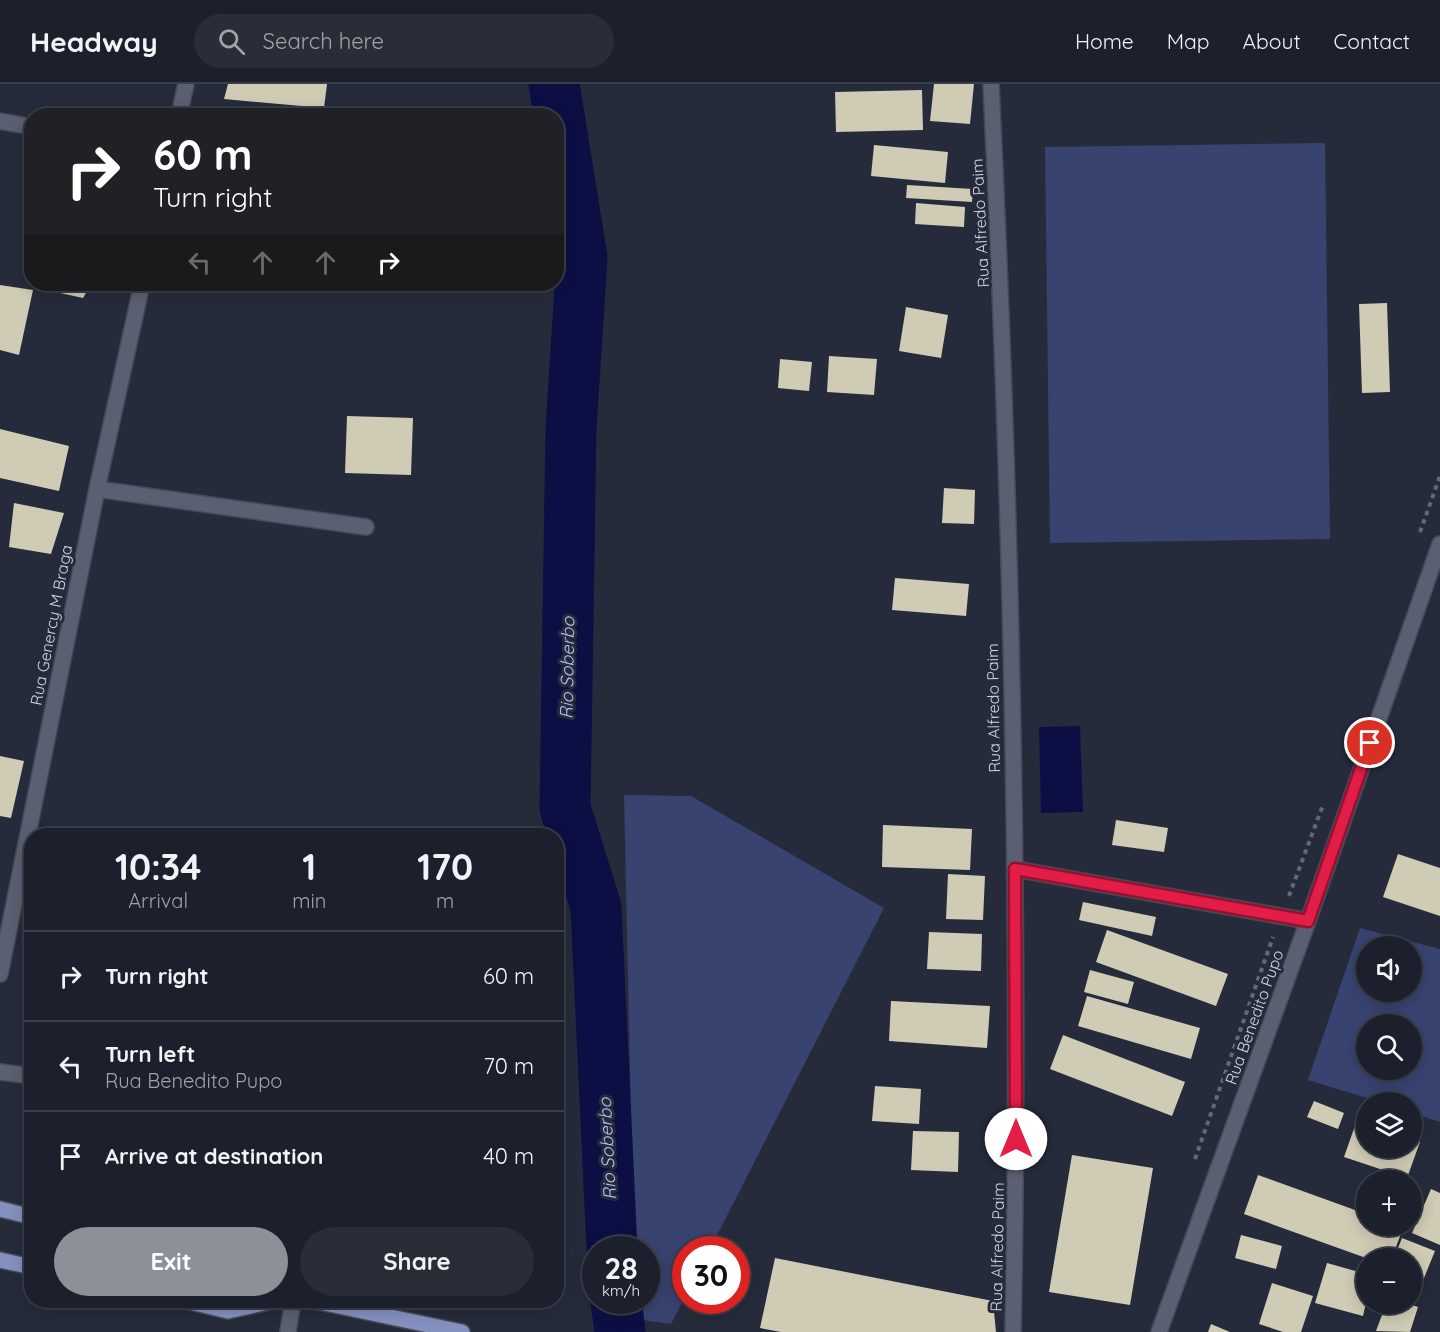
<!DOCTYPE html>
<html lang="en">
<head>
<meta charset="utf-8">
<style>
  body { margin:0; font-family:Quicksand,sans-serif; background:#292d38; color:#f1f3f6; height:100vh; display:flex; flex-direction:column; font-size:22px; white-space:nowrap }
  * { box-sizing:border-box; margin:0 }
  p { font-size:20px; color:#a0a3a9 }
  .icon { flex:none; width:33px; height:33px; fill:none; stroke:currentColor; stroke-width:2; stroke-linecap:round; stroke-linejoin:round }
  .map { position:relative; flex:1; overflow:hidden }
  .side { position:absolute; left:24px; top:744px; width:540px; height:480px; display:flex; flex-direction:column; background:#1c202c; border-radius:24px; box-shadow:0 3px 15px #0003,0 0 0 2px #3a3e48 }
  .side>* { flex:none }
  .hud { position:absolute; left:24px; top:24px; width:540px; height:183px; border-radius:24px; box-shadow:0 3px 15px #0003,0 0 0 2px #3a3e48; background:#202124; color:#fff; overflow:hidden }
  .buttons { position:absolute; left:1356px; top:852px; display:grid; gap:12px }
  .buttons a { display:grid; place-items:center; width:66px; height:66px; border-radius:50%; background:#1c202c; box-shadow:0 3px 15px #0003,0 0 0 2px #3a3e48; font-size:30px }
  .speed { position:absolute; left:582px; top:1152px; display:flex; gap:12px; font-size:30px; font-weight:700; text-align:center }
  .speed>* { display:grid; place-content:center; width:78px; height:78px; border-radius:50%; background:#1c202c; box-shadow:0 3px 15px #0003,0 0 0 2px #3a3e48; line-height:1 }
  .speed small { font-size:15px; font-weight:400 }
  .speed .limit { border:9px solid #d22; background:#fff; color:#111 }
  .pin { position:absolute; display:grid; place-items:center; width:51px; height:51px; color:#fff; margin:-26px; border:3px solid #fff; border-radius:50%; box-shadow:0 2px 6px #0007 }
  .me { position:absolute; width:66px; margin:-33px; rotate:0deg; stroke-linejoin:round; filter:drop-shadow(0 0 4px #0008) }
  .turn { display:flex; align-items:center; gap:21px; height:126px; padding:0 30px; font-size:27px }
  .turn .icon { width:78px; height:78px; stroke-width:2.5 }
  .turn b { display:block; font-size:42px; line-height:51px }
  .lanes { display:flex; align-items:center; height:57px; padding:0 30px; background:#0003; justify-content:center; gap:30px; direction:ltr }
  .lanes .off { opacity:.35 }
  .eta { display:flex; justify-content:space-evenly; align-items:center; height:102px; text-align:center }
  .eta b { font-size:36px; font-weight:800; line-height:42px }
  .primary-button { display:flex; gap:12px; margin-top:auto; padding:12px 30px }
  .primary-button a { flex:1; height:69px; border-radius:36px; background:#8c9099; color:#fff; font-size:24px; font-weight:800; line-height:69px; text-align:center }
  .primary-button a+a { background:#292d38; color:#f1f3f6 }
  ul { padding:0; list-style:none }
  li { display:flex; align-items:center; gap:18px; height:90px; padding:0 30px; border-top:2px solid #3a3e48 }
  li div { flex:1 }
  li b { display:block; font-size:22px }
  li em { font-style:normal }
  header { display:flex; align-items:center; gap:36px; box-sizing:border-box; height:84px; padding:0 30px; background:#1c202c; border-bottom:2px solid #3a3e48 }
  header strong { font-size:28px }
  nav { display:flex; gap:33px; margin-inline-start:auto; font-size:21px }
  .search { width:420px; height:54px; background:#292d38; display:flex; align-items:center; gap:15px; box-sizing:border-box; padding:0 21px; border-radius:33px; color:#a0a3a9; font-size:22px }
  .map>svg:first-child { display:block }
</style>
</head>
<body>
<header>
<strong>Headway</strong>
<div class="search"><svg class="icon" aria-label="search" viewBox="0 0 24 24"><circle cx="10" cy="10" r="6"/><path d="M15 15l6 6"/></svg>Search here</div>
<nav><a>Home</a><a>Map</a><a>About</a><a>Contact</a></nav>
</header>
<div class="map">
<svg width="1440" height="1248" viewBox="0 0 1440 1248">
  <rect width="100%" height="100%" fill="#262b3b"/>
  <path fill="#384370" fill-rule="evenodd" d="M1325 59 1330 455 1050 459 1045 63Z
    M624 711 691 712 884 824 710 1165 686 1166 685 1213 671 1240 636 1235 635 1217 646 1216V1166L634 1165Z
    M1360 844 1440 865V1038L1412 1029V1018H1380L1308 996ZM1366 862H1412V908H1366ZM1366 940H1412V986H1366Z"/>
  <path fill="#0c0f44" d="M1080 642 1083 728 1041 729 1039 643Z"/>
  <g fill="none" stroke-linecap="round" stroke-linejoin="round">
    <path stroke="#0c0f44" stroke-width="51" d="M554 0 582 174 571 344 565 724 596 823 612 1166
      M616 1216 620 1248"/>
  </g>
  <path fill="#cfcbb5" d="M228 0H327L324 24 224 15Z
    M934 0H974L970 40 930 37Z
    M922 6 923 46 836 48 835 8Z
    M874 61 948 68 945 99 871 92Z
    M907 101 973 105 972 118 906 114Z
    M916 119 965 123 964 143 915 140Z
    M43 200H91L83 214 42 205Z
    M0 201 33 206 19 271 0 266Z
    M1387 219 1390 308 1362 309 1359 220Z
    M906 223 948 231 941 274 899 267Z
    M829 272 877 275 874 311 827 308Z
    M780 275 812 278 809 307 778 304Z
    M347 332 413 334 411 391 345 389Z
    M0 345 69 362 59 407 0 394Z
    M944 404 975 406 974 440 942 439Z
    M14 419 64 429 51 470 9 463Z
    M895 494 969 500 966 532 892 526Z
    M0 672 24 677 11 734 0 732Z
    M1116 736 1168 744 1164 768 1112 761Z
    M883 741 972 745 970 786 882 783Z
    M1398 770 1440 784V832L1383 813Z
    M948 790 985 792 983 836 946 835Z
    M1083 818 1156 833 1152 852 1079 836Z
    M1107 846 1228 890 1216 922 1096 878Z
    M929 848 982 850 981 887 927 885Z
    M1090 886 1134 898 1128 920 1084 908Z
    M1087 912 1200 944 1191 975 1078 942Z
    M891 917 990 922 987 964 889 957Z
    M1063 951 1185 998 1172 1032 1050 985Z
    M875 1002 921 1005 919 1040 872 1037Z
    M1314 1017 1344 1029 1338 1045 1307 1033Z
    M1357 1036 1366 1039V1064H1412V1055L1420 1058 1407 1094 1344 1073Z
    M913 1047 959 1048 958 1088 911 1086Z
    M1072 1071 1153 1084 1130 1221 1049 1208Z
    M1258 1091 1366 1130V1142H1397L1403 1144 1392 1174H1366L1244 1130Z
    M1431 1105 1440 1109V1161L1412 1149Z
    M1241 1151 1282 1162 1276 1185 1235 1174Z
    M1402 1154 1435 1167 1415 1216 1412 1214V1174H1394Z
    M775 1174 993 1217 996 1248H781L760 1244Z
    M1327 1179 1366 1190V1219L1363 1232 1315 1219Z
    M1272 1199 1313 1212 1301 1248H1283L1259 1240Z
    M1386 1220H1409L1418 1223 1410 1248 1376 1247Z
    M1211 1240 1230 1248H1208Z"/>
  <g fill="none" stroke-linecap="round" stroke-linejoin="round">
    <g stroke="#464956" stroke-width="18">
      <path id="minor" d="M991 0C1011 415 1021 832 1013 1248
        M179 32 186 0
        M0 37 32 43
        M97 405 366 443
        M1015 785 1308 837
        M0 890 97 405 142 200
        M0 988 32 992
        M288 1248 293 1216
        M1159 1248 1308 837 1440 460"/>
    </g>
    <g stroke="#464956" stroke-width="18">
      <path id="major" d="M0 1125 32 1133
        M0 1176 32 1183
        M182 1216 228 1227 277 1216
        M310 1216 462 1248"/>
    </g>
    <path stroke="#646877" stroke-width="4" stroke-dasharray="4.5 4.5" stroke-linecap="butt" d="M1420 448 1440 392
      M1289 812 1323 721
      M1195 1075 1273 853"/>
    <use href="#minor" stroke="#5a6072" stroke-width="15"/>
    <use href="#major" stroke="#8491bf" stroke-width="15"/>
  </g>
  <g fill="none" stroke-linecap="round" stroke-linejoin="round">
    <g stroke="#92132f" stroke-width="15">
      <path id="route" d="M1016 1055 1015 785 1308 837 1370 659"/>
    </g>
    <use href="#route" stroke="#e11d48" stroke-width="10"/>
  </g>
  <g text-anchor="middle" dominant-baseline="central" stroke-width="6" stroke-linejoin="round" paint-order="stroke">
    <g font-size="16" fill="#d2d5e0" stroke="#262b3b">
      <text transform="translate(980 139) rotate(-93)">Rua Alfredo Paim</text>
      <text transform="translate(51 541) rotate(-79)">Rua Genercy M Braga</text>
      <text transform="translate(993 624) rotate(-91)">Rua Alfredo Paim</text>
      <text transform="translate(1254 933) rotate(-70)">Rua Benedito Pupo</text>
      <text transform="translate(997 1163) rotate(-89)">Rua Alfredo Paim</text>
    </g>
    <g font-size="18" font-style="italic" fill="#b1c0f5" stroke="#262b3b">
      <text transform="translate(567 584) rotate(-89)">Rio Soberbo</text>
      <text transform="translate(607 1065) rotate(-93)">Rio Soberbo</text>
    </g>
  </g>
</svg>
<div class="buttons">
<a><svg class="icon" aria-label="sound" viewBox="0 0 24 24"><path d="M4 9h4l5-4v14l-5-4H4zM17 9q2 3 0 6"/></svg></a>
<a><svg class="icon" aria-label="search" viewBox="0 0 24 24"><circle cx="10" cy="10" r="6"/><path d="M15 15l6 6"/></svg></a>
<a><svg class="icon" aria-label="layers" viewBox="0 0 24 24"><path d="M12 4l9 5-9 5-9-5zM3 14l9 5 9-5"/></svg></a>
<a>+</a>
<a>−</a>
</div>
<div class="speed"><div>28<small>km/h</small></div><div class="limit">30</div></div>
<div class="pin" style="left:1370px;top:659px;background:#d93025"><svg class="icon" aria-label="arrive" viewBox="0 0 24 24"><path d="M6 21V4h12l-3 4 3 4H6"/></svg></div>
<svg class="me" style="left:1016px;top:1055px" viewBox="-20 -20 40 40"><circle r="19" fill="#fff"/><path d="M0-13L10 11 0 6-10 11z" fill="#e11d48"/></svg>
<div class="hud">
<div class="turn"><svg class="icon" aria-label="right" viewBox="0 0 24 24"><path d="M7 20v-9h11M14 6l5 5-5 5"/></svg><div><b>60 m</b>Turn right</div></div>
<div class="lanes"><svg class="icon off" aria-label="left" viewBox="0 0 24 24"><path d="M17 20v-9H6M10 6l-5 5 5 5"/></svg><svg class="icon off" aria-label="ahead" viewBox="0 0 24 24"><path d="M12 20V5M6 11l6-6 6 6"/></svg><svg class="icon off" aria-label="ahead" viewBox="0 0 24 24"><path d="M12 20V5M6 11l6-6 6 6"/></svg><svg class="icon" aria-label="right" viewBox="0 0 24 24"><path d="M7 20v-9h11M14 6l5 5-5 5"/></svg></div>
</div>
<section class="side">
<div class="eta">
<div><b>10:34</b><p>Arrival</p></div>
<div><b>1</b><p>min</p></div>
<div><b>170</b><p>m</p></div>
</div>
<ul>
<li><svg class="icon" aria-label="right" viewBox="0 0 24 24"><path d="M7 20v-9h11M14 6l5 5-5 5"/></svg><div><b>Turn right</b></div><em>60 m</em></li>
<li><svg class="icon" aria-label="left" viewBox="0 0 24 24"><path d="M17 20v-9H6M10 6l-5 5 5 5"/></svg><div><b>Turn left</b><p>Rua Benedito Pupo</p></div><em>70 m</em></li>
<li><svg class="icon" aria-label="arrive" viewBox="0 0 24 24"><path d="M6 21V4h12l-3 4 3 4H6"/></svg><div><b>Arrive at destination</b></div><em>40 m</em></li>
</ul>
<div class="primary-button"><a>Exit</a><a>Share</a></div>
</section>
</div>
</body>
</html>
